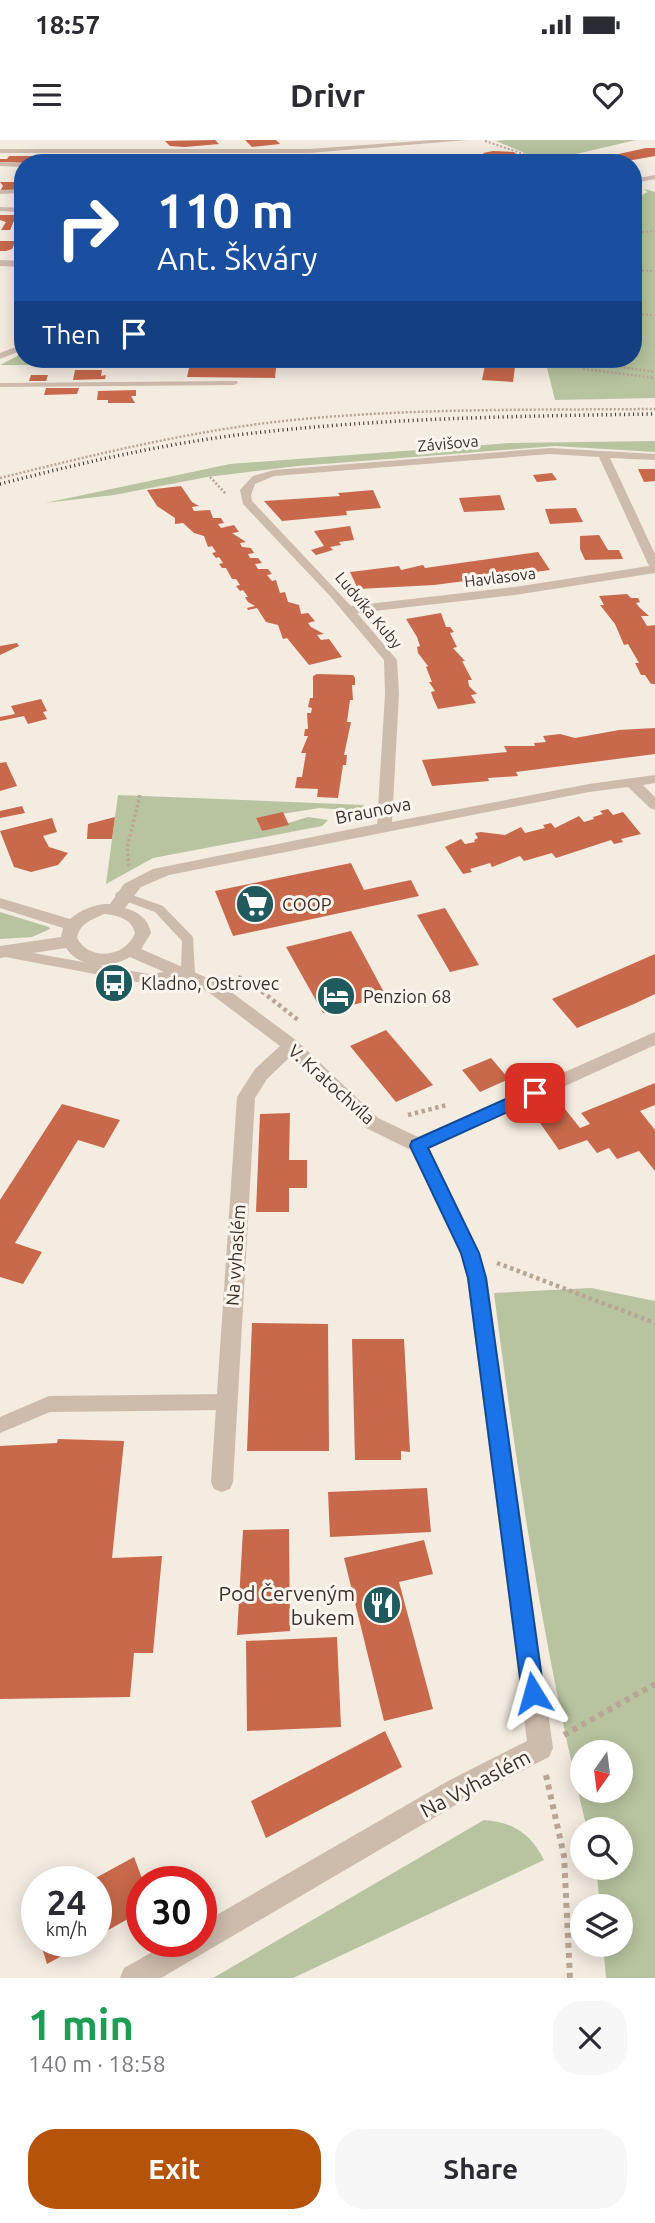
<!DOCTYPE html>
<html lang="en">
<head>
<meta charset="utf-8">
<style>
  body { margin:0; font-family:Ubuntu,sans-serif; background:#f7f7f7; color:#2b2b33; height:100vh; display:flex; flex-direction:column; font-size:26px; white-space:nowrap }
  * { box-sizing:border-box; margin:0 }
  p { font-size:23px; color:#7c7c81 }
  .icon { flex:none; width:38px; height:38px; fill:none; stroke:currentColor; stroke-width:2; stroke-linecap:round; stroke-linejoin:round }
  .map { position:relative; height:1838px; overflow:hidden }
  .panel { display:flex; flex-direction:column; background:#fff; flex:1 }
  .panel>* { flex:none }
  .guide { position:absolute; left:14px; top:14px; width:628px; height:214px; border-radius:28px; box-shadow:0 4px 18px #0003; background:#1a4fa0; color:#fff; overflow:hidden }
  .needle { width:46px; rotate:194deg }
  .controls { position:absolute; left:570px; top:1600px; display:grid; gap:14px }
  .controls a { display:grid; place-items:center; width:63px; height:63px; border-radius:50%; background:#fff; box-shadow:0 4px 18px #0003; font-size:35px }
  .speed { position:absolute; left:21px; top:1726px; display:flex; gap:14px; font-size:35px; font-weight:700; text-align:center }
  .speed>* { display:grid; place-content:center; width:91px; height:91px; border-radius:50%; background:#fff; box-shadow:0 4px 18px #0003; line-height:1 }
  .speed small { font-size:18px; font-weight:400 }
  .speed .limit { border:10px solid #d22; background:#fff; color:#111 }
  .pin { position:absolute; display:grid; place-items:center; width:60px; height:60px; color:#fff; margin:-30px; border-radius:14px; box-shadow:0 4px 10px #0006 }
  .me { position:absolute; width:77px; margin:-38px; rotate:352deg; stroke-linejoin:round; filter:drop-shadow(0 0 5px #0008) }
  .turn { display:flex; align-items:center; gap:24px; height:147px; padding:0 28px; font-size:32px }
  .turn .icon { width:91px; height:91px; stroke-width:2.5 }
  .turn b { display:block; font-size:49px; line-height:60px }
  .then { display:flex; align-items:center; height:66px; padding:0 28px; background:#0003; gap:14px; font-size:26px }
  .round { display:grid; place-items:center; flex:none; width:74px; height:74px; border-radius:28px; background:#f7f7f7 }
  .head { display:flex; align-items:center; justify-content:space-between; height:119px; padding:0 28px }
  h1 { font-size:42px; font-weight:600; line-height:52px; color:#1e9e55 }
  .button { display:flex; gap:14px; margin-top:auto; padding:14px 28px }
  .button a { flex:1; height:80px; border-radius:28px; background:#b45309; color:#fff; font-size:28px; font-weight:600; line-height:80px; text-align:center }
  .button a+a { background:#f7f7f7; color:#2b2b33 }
  .status { display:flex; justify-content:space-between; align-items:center; height:49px; padding:0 35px; background:#fff; direction:ltr }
  .status svg { height:19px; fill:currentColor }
  header { display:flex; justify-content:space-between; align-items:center; height:91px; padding:0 28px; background:#fff; font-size:32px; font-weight:600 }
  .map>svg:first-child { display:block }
</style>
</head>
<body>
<div class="status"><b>18:57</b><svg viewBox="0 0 49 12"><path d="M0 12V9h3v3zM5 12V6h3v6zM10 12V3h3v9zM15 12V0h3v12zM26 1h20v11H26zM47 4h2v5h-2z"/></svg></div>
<header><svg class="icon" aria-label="menu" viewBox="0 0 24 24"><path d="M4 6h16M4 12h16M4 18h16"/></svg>Drivr<svg class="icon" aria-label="heart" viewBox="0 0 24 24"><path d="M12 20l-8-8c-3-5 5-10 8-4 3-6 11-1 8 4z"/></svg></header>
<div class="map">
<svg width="655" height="1838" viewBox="0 0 655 1838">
  <rect width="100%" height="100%" fill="#f4ebe1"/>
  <path fill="#b8c4a0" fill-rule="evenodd" d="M504 0H636L559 18 566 23 539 19 496 1Z
    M634 49 640 51 634 52 638 57 648 52 644 49 655 52V258L555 260 547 228 593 219H634Z
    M23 213V219H329L326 226 0 225Z
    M655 301V312L555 306 298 326 207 337 114 355 45 363 230 324 510 303Z
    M118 655 364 665 360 671 319 668 256 678 262 691 308 677 328 680 322 686 153 718 106 744Z
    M0 772 49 787 50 789 32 797 0 799Z
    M591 1148 655 1161V1838H606L603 1804H621V1766H600L596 1727H621V1689H587C544 1512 517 1333 494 1153ZM583 1612H621V1650H583Z
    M484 1680C513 1682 531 1694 544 1720L293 1838H213Z"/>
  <path fill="#c8694b" d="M215 0 219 4 185 7 170 6 165 1Z
    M245 0H276L280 4 252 7Z
    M646 8H655V16L627 21 630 23 600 21 605 17Z
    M493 11 514 12 517 15 487 17 483 13Z
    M9 16H33L30 19H38L35 23 0 22V19H7Z
    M490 18 494 21 443 23V21Z
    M0 42H23V47L22 50 0 51 3 46Z
    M0 75H23V81H14L10 90H1L6 82 0 80Z
    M0 101H16L12 109 6 111H0Z
    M504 224 515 227 513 242 482 240 485 225Z
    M189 228H276L275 238 187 237Z
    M75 230H102L101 236 106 235 105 239 73 240Z
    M31 235H48L46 241H29Z
    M46 248H79L77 254 44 255Z
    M136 250V256H131L135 263H108V260H97L98 251Z
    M638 329H655V341L644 342Z
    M552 333 557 340 537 342 533 335Z
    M181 346 192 362 199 366 192 367 194 371 210 370 213 378H221L224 383 218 384 221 388 234 385 239 392 232 393 246 402 240 403 242 407 251 408 254 413 248 414 250 418H258L262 423 255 424 258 429H268L272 434 267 435 272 441 276 440 280 453 285 452 288 462 299 465 301 474 308 473 315 481 308 483 311 487 324 494 317 495 321 500 329 499 342 517 309 525 287 498 283 499 278 485 266 482 257 468 248 470 247 468 255 466 248 462 245 457H248L243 450 240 451 236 446 240 445 236 439H232L226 428H222L219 424 223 423 219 417 216 418 212 413 216 412 212 406 208 407 204 396 194 393 183 383 175 384V378L157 366 147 350Z
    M373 350 381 368 346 371 347 375 282 381 264 361 340 356 338 353Z
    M500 355 505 370 464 372 459 358Z
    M576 368 583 382 550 384 545 369Z
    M350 386 354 400 339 402 341 405 330 407 333 410 316 415 311 410 324 406 314 391Z
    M599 395 608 410H619L623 419 585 420 580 409V396Z
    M538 412 550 430 434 445 358 449 350 432 399 426 401 430 423 425 425 428Z
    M627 454 631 458H638L640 462 636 463 639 467 649 476H641L647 486 655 485V544H651L645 535H641L635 523H639L628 504 624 505 615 484 600 465H604L599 456Z
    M441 473 446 487H450L454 492 450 493 457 507 453 508 465 521H462L472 540H468L469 546 477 554 471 555 476 563 438 569 433 558 431 552 435 551 429 542H432L426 527 428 526 418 513 417 507 420 506 417 497 406 479Z
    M17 503 19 506 0 515V506Z
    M317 534 353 535 355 538V545H352L353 560H350L347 582H351L344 615H347L346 625H343L338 658 317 657 318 649 295 648 297 637H302L306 613H301L308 596H304L305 589H308L307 573H311L312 568 308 567 310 558H313V536Z
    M41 559 47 571 43 572 47 579 28 584 24 576 0 581V577L15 574 11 566Z
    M655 588V614L516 632 518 636 488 638 489 641 432 646 422 620 507 612 504 606H535L534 603 546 602 543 596 560 594 575 598 619 590Z
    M6 622 17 646 0 651V623Z
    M22 666 25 673 0 678V671Z
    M608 669 613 675 623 672 641 694 621 699 623 702 614 704 611 700 556 718 552 713 524 721 520 716 492 727 490 723 470 729 472 732 463 734 445 707 461 699 465 704 475 702 474 700 478 698 475 693 481 692 505 695 521 687 525 693 545 688 543 685 551 683 555 688 579 676 584 682 594 679 593 677 603 674 600 671Z
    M283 672 289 685 262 691 256 678Z
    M115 677 112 699H87L88 684Z
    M52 678 57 692 43 696 49 707 68 713 58 725 31 732 14 727 0 691Z
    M351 723 364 750 411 740 419 756 233 796 215 751Z
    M445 768 479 825 450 832 417 775Z
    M351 791 386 856 323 873 286 807Z
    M655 814V854L634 864 577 888 552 859Z
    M386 890 433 945 396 962 350 906Z
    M491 918 509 939 480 952 462 930Z
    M655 943V965L640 971 655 990V1031L639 1011 617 1019 609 1008 597 1013 587 1000 559 1010 540 983 544 977 565 969 580 988 590 984 581 973Z
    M62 964 120 980 104 1008 78 1000 15 1103 42 1112 23 1144 0 1137V1060Z
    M290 973 289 1020H307V1048H289V1072H256L260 974Z
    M252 1183 328 1184 329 1311H247Z
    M352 1199H404L410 1312 401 1311V1320H355Z
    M58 1299 124 1301 112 1418 162 1416 153 1513H134L130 1557 0 1559V1306L57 1303Z
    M427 1348 431 1392 330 1397 328 1352Z
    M289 1389 290 1491 237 1495 243 1390Z
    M424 1400 433 1434 399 1442 433 1569 384 1581 344 1418Z
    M337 1497 341 1587 247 1591 246 1501Z
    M385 1591 402 1627 266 1698 251 1661Z
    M134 1717 143 1741 142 1771 96 1797V1741H90Z
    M40 1801H89L47 1824Z"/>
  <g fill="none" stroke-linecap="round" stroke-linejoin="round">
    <path stroke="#b9a596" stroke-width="2" stroke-dasharray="2 2" stroke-linecap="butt" d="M485 1 550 23
      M634 93 655 91
      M634 130 655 131
      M634 174 655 175"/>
    <path stroke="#b9a596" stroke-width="2.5" stroke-dasharray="2 2" stroke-linecap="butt" d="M588 222 655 232
      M583 229 655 238
      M210 337 226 354
      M0 338C97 314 194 290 293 280 413 268 534 270 655 269"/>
    <path stroke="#b9a596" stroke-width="3.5" stroke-dasharray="2.5 2.5" stroke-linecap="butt" d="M129 726 127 708 140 655"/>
    <path stroke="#b9a596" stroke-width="4.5" stroke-dasharray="3.5 3.5" stroke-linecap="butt" d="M238 837 250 842 298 880
      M408 975 447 965
      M497 1123 655 1183"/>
    <path stroke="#b9a596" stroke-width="6" stroke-dasharray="5 5" stroke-linecap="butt" d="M564 1595 655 1544
      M546 1635 564 1716 570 1838"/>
    <path fill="#cdbbac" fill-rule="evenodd" d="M655 35V39L634 43V39Z
      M560 219H575L549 225 545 223Z
      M237 241 238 243 234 245 0 247V243Z
      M121 751 163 766 193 797 195 834 193 837 148 844 0 816 1 807 148 834 181 830 182 801 155 772 117 758 115 755 117 752Z
      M226 1254 232 1257 235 1262 232 1267 226 1270 50 1272 0 1293V1277L49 1256Z"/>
    <path fill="#cdbbac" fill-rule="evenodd" d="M433 0H468L309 13H0V9H309Z
      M0 22 23 23V27L0 26Z
      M23 49V53L0 54V50Z
      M0 67 23 68V72L0 71Z
      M0 120 23 121V127L0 126Z
      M23 204V210L0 219V213Z
      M550 308 655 314V320L610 318 655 414V433L515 455 357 473 397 520 399 554 392 682 589 644 655 635V643L643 645 655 657V670L650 668 628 647 589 652 169 735 141 747 125 768C138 772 148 778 151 793L141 809 219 843 297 901 378 978 418 997 655 892V905L429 1008 480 1113 487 1138 553 1608 549 1617 466 1659 161 1838H120L124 1828 172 1801H201V1784L448 1641 527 1601 467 1138 460 1113 411 1010 366 988 291 916 267 939 255 958 233 1342 230 1349 222 1352 214 1349 211 1342 237 957 255 929 280 906 207 851 130 817C110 829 80 829 66 808L0 818V806L61 797 63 788 0 768V758L70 779C80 770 97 763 110 764L124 744 153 729 377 684 385 554 384 520 330 456 243 364 240 350 253 336 274 330ZM550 314 599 317 649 426 515 447 351 466 252 361 251 355 255 344 274 336ZM104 774C117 775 132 779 135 793 126 817 90 822 77 798 80 783 91 780 104 774Z"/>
    <path stroke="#3b302b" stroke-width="3.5" stroke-dasharray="1 3.5" stroke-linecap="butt" d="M0 344C81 323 162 304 245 294 381 278 518 276 655 274"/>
  </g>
  <path fill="#1a73e8" stroke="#114b97" stroke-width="2" d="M535 946 543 953 541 957 428 1008 479 1113 486 1138 544 1553 541 1561 533 1564 525 1561 522 1553 468 1138 461 1113 410 1006 412 1001Z"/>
  <defs>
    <g id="supermarket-disc" transform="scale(2.0125)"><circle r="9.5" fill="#1f5a5e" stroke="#fbf5ee"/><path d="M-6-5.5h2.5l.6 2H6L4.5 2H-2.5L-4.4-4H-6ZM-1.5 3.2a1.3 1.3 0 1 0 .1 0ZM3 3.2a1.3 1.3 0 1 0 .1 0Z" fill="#fff"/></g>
    <g id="bus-disc" transform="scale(2.0125)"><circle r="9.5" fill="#1f5a5e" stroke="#fbf5ee"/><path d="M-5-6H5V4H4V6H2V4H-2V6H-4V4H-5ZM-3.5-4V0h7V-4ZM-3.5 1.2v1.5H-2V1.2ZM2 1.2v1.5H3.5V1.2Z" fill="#fff"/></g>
    <g id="hotel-disc" transform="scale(2.0125)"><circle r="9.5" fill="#1f5a5e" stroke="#fbf5ee"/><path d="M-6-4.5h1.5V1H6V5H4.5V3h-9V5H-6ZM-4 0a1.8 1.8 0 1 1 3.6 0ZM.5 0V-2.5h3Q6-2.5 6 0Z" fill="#fff"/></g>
    <g id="restaurant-disc" transform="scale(2.0125)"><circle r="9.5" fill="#1f5a5e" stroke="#fbf5ee"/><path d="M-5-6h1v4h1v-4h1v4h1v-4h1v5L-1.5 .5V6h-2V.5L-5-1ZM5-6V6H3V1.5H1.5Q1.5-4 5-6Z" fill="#fff"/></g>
  </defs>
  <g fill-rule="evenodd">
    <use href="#supermarket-disc" x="255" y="764"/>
    <use href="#bus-disc" x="114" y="843"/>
    <use href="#hotel-disc" x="336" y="856"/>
    <use href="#restaurant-disc" x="382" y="1465"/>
  </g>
  <g text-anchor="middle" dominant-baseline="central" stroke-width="6" stroke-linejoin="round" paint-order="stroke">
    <g font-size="16" fill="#3b302b" stroke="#fbf5ee">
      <text transform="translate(448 303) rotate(-5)">Závišova</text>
      <text transform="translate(500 437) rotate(-7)">Havlasova</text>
      <text transform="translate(369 470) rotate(50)">Ludvíka Kuby</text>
    </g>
    <g font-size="18" fill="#3b302b" stroke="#fbf5ee">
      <text transform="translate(373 670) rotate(-11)">Braunova</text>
      <text transform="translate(332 944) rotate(42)">V. Kratochvíla</text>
      <text transform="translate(235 1115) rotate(-86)">Na vyhaslém</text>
    </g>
    <g font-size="18" fill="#3b302b" stroke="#fbf5ee" text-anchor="start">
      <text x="282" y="764">COOP</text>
      <text x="141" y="843">Kladno, Ostrovec</text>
      <text x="363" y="856">Penzion 68</text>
    </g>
    <g font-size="21" fill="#3b302b" stroke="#fbf5ee" text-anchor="end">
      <text x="355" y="1453">Pod Červeným<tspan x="355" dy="24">bukem</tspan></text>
    </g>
    <g font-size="21" fill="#3b302b" stroke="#fbf5ee">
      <text transform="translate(475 1643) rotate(-28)">Na Vyhaslém</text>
    </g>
  </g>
</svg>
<div class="controls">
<a><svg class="needle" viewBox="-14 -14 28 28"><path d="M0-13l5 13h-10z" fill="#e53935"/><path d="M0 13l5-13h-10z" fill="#7c7c81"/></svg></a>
<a><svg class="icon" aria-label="search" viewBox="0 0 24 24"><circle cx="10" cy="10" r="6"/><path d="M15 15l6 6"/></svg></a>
<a><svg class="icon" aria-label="layers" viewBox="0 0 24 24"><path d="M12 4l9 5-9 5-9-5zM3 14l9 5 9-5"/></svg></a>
</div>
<div class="speed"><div>24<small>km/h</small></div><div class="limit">30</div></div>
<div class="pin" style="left:535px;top:953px;background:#d93025"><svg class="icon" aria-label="arrive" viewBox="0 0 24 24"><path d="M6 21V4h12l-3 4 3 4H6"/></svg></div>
<svg class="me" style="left:533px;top:1553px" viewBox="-20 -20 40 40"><path d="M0-17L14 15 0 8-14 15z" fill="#1a73e8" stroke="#fff" stroke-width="4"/></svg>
<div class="guide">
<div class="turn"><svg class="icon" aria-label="right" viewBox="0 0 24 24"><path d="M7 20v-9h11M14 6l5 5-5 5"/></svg><div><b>110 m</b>Ant. Škváry</div></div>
<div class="then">Then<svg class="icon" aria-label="arrive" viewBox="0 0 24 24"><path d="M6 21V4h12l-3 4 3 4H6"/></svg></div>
</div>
</div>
<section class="panel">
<div class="head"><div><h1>1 min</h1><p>140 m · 18:58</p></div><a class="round"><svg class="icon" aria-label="close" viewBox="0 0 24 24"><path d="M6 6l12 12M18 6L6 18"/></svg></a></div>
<div class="button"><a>Exit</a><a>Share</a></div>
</section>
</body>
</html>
